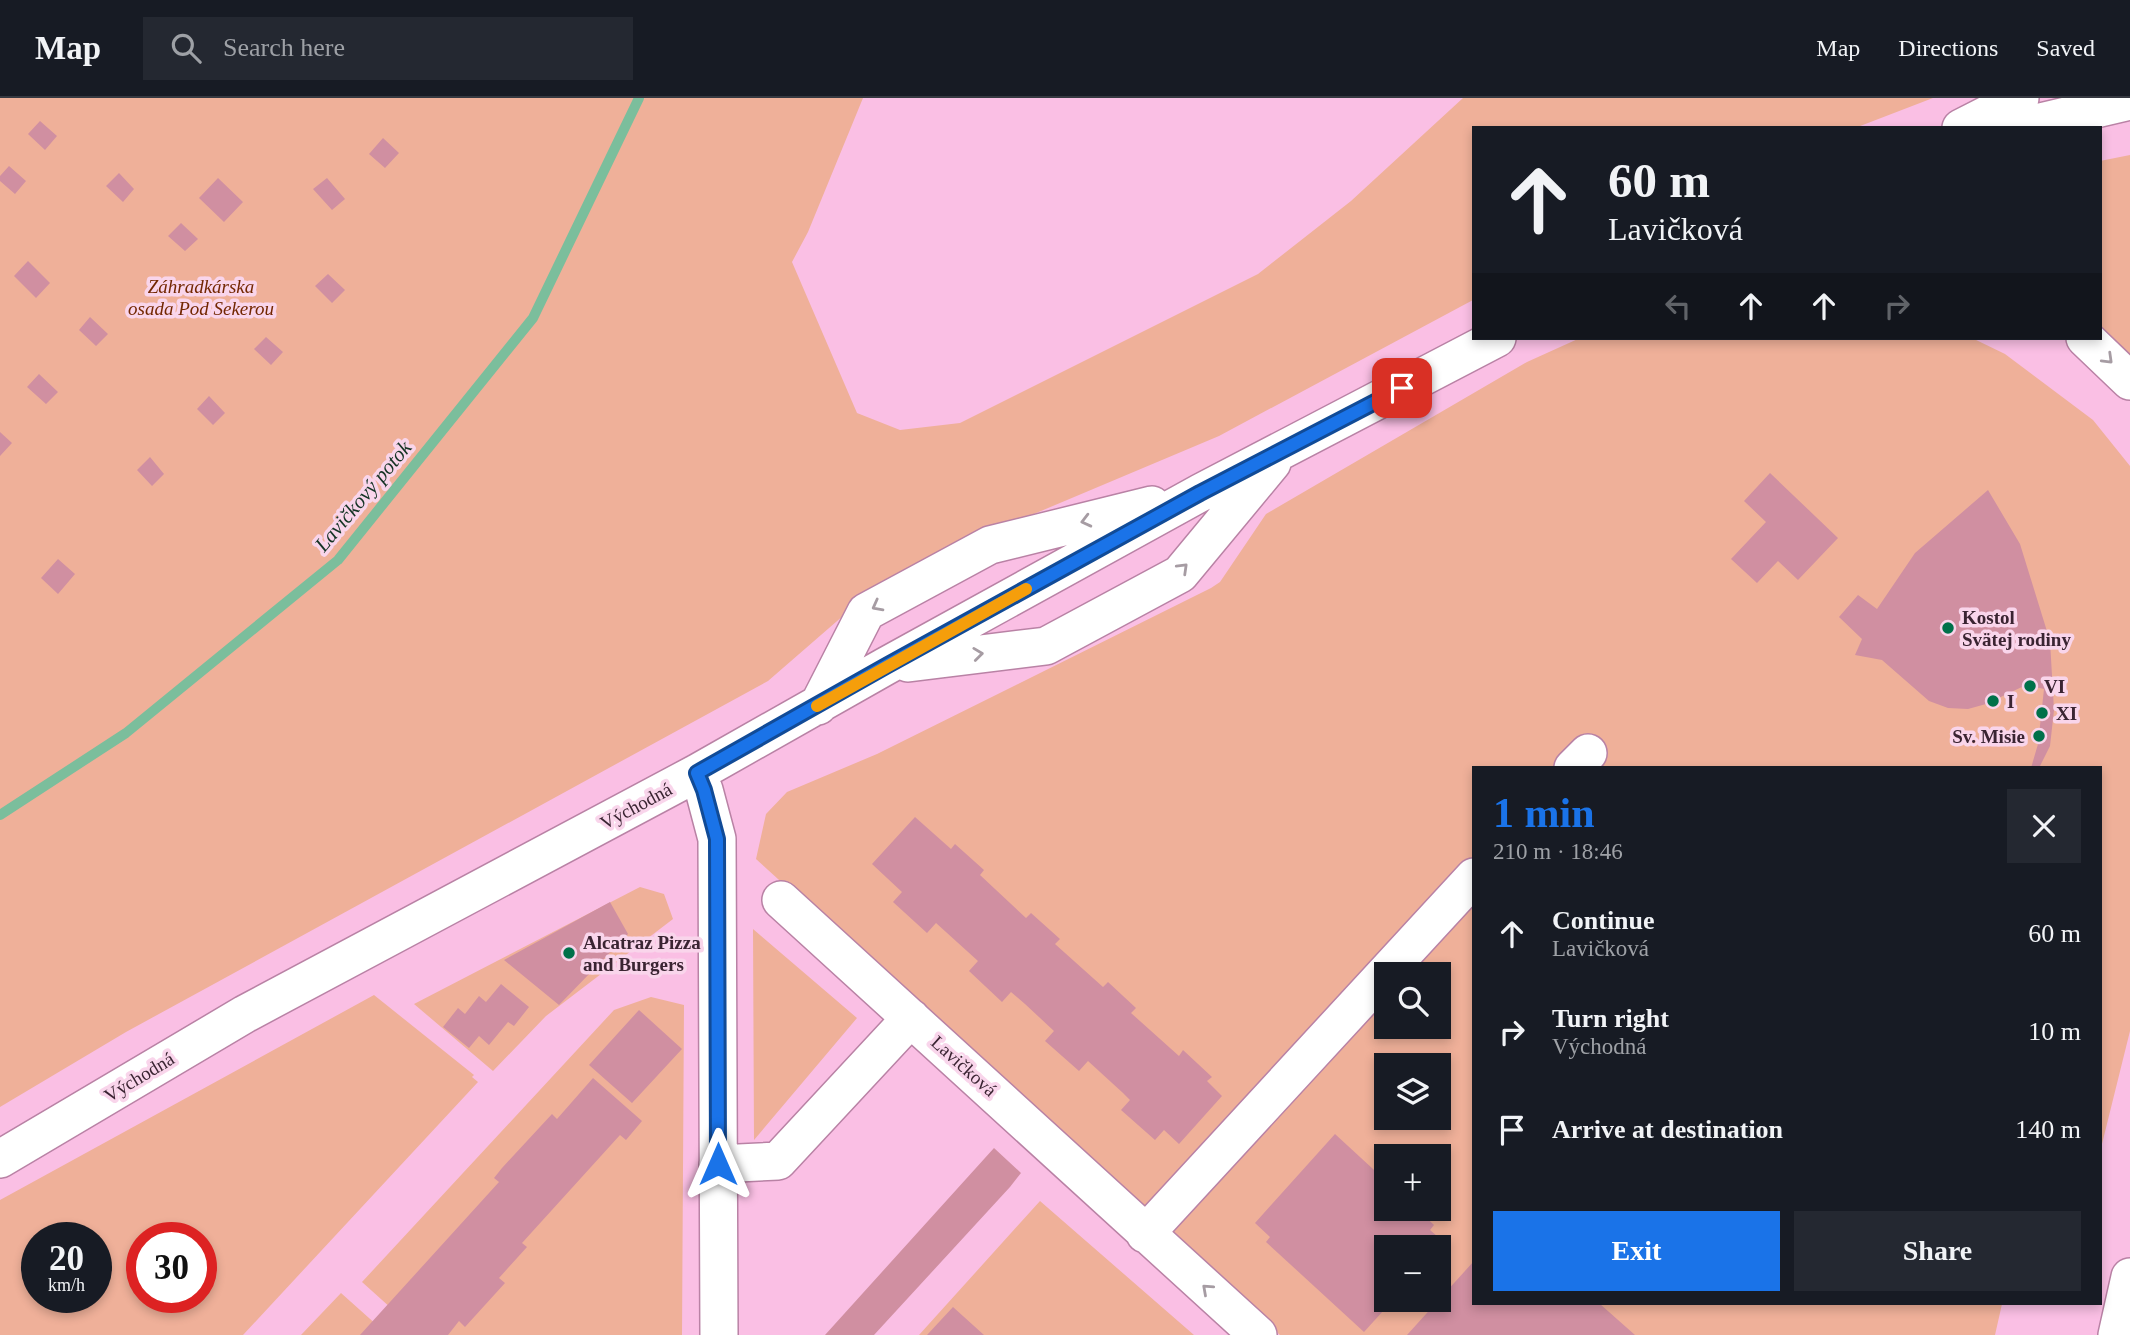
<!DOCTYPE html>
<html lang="en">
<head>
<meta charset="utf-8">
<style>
  body { margin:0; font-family:Georgia,serif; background:#242831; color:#f1f3f6; height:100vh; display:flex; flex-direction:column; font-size:26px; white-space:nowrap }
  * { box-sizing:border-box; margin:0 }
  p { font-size:23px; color:#9ea1a6 }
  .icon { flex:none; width:38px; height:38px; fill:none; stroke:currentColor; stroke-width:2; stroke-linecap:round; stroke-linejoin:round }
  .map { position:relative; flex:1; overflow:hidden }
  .side { position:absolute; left:1472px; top:668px; width:630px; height:539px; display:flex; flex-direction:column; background:#171b24; border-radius:0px; box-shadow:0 4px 10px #0003 }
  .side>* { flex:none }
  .banner { position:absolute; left:1472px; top:28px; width:630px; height:214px; border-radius:0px; box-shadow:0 4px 10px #0003; background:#171b24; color:#f1f3f6; overflow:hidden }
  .fabs { position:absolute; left:1374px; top:864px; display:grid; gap:14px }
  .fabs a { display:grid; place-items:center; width:77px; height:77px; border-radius:0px; background:#171b24; box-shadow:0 4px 10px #0003; font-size:35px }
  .speed { position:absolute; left:21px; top:1124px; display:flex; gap:14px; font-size:35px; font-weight:700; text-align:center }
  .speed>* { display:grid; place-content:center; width:91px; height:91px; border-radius:50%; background:#171b24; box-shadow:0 4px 10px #0003; line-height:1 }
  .speed small { font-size:18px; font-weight:400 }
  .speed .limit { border:10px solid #d22; background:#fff; color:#111 }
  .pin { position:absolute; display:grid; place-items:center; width:60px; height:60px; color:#fff; margin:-30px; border-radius:14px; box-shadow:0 4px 10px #0006 }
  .me { position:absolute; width:77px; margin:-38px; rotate:0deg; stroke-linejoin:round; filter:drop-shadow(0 0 5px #0008) }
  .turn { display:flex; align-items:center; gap:24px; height:147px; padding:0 21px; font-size:32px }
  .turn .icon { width:91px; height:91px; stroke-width:2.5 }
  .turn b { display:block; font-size:49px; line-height:60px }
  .lanes { display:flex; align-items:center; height:66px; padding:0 21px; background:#0003; justify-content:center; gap:35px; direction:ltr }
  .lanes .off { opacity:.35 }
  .round { display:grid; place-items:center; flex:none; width:74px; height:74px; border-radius:0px; background:#242831 }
  .head { display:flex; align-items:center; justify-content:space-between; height:119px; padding:0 21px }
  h1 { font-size:42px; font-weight:700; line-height:52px; color:#1a73e8 }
  .primary-button { display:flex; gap:14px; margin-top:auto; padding:14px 21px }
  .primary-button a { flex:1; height:80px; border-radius:0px; background:#1a73e8; color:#fff; font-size:28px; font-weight:700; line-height:80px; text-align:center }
  .primary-button a+a { background:#242831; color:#f1f3f6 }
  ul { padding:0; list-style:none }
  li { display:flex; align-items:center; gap:21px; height:98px; padding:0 21px }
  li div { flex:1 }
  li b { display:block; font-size:26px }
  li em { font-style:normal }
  header { display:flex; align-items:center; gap:42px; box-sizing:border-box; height:98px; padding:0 35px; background:#171b24; border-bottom:2px solid #363941 }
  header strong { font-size:33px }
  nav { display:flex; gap:38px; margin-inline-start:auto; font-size:24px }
  .search { width:490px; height:63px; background:#242831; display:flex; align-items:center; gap:18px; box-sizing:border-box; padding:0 24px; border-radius:0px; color:#9ea1a6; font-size:26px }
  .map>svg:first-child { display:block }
</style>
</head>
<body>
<header>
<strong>Map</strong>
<div class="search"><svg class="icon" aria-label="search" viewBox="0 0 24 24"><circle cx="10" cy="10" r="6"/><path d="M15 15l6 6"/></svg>Search here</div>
<nav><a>Map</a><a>Directions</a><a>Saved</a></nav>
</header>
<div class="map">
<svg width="2130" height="1237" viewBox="0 0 2130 1237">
  <rect width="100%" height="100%" fill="#fabfe4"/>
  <path fill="#efb099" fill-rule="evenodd" d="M0 0H863L808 134 792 164 857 315 900 332 960 325 1258 176 1351 103 1463 0H1933L1855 30H1474L1473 202 1219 338 984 437 859 504 768 583 126 934 0 1009Z
    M2130 57V264L2100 235V63Z
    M1580 240H1972L2005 256 2093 322 2130 368V933L2100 1054V670H1474V1206H2002L1995 1237H1280L756 761 766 716 787 694 877 656 1211 490 1220 484 1266 416 1527 264ZM1386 877H1438V929H1386ZM1386 968H1438V1020H1386ZM1386 1059H1438V1111H1386ZM1386 1150H1438V1202H1386Z
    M640 789 664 796 673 821 546 918 493 973 414 906Z
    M753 831 857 920 754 1042Z
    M374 897 474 977 472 979 478 984 243 1237H0V1102ZM37 1139H96V1199H37ZM142 1139H201V1199H142Z
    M651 899 684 907 682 1237H421L362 1184 614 912Z
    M1040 1103 1194 1237H919Z
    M341 1195 388 1237H301Z"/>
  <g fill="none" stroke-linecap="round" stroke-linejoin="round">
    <path stroke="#7bbe9c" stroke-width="10" d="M0 717 126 635 338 462 533 220 639 0"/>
  </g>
  <path fill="#d08fa1" d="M40 23 57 38 45 52 28 36Z
    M383 40 399 55 385 70 369 56Z
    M9 68 26 83 15 96 0 83V78Z
    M119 75 134 91 123 104 106 88Z
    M218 80 243 104 224 124 199 100Z
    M327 80 345 101 332 112 313 91Z
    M181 125 198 141 185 153 168 138Z
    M28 163 50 185 36 200 14 178Z
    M328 176 345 192 332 205 315 188Z
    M90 219 108 236 96 248 79 232Z
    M266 239 283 254 271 267 254 251Z
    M39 276 58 294 46 306 27 289Z
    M209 298 225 315 213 327 197 311Z
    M0 334 12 345 0 358Z
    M150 359 164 376 152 388 137 372Z
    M1770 375 1838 440 1798 482 1778 463 1757 485 1731 461 1766 424 1744 403Z
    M1988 392 2020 446 2050 543 2054 612 2050 648 2039 670H2031L2038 646 2044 591 2026 587 1986 606 1968 611 1948 610 1929 603 1882 562 1855 557 1862 541 1839 519 1858 497 1877 511 1915 455Z
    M58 461 75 476 58 496 41 480Z
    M915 719 951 751 955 746 984 772 980 777 1026 820 1031 815 1060 841 1055 846 1103 889 1108 884 1136 910 1131 915 1179 958 1183 952 1212 979 1207 983 1222 998 1179 1046 1164 1032 1155 1042 1121 1012 1130 1002 1123 995 1088 963 1079 973 1045 943 1054 933 1025 906 1011 894 1002 904 969 873 978 863 936 825 927 835 893 804 902 794 872 766Z
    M610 804 628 836 559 907 504 862Z
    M501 886 529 909 514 928 508 924 489 947 479 938 469 950 443 929 458 910 465 916 479 898 486 904Z
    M639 912 682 951 632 1005 589 967Z
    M593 980 642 1023 626 1042 620 1037 522 1145 527 1149 499 1180 505 1185 465 1229 459 1223 448 1237H360L499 1084 494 1080 502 1070 552 1016 557 1021Z
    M1335 1036 1386 1083V1111H1417L1434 1127 1430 1132 1445 1145 1440 1150H1386V1202H1393L1364 1234 1266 1144 1270 1139 1255 1125Z
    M994 1050 1021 1075 1010 1089 874 1237H825Z
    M1474 1163V1206H1600L1635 1237H1407Z
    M953 1209 984 1237H927Z"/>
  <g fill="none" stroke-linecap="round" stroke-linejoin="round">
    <g stroke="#b982a5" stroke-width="40">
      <path id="minor" d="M1961 30 2020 0
        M2015 30 2130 3
        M2085 240 2130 283
        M908 565 1046 548 1180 476 1272 365
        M818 608 866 514 990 447 1152 407
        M1573 670 1588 655
        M697 675 704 692 717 741 719 1237
        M781 802 1258 1237
        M0 1061 245 916 697 675 886 568 1200 395 1497 240
        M718 1066 778 1063 911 920
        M1145 1136 1474 779
        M2117 1237 2130 1179"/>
    </g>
    <use href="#minor" stroke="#fff" stroke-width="37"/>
  </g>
  <defs><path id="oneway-chevron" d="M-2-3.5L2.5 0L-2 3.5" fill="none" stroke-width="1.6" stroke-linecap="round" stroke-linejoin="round" transform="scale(1.75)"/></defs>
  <g stroke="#a69ca3">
    <use href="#oneway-chevron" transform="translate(2108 261) rotate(44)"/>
    <use href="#oneway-chevron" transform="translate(1086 423) rotate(166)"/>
    <use href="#oneway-chevron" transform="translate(1183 470) rotate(-44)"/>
    <use href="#oneway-chevron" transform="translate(877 508) rotate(152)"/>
    <use href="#oneway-chevron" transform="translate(978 556) rotate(-7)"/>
    <use href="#oneway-chevron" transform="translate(1207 1191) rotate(-138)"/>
  </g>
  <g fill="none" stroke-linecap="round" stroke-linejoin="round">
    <g stroke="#114b97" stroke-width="18">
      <path id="route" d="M718 1066 717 741 704 692 697 675 886 568 1200 395 1402 290"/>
    </g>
    <use href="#route" stroke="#1a73e8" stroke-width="12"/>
    <path stroke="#f59e0b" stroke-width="12" d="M817 608 1026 491"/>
  </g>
  <g fill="#00714a" stroke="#f9d5eb" stroke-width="2.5">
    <circle cx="1948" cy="530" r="7"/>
    <circle cx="2030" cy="588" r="7"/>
    <circle cx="1993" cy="603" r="7"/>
    <circle cx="2042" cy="615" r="7"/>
    <circle cx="2039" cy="638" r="7"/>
    <circle cx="569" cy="855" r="7"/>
  </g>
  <g text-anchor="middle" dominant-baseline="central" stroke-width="7" stroke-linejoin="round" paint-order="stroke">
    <g font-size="19" font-style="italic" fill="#732702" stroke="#f9d5eb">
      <text x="201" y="188">Záhradkárska<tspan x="201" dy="22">osada Pod Sekerou</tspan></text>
    </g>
    <g font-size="19" font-weight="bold" fill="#3a2432" stroke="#f9d5eb" text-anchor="start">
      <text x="1962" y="519">Kostol<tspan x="1962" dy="22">Svätej rodiny</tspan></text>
      <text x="2044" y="588">VI</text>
      <text x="2007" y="603">I</text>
      <text x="2056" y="615">XI</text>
      <text x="2025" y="638" text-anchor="end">Sv. Misie</text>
      <text x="583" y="844">Alcatraz Pizza<tspan x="583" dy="22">and Burgers</tspan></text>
    </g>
    <g font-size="19" fill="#3a2432" stroke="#f9d5eb">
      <text transform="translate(636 708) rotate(-28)">Východná</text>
      <text transform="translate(964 968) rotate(42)">Lavičková</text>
      <text transform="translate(139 979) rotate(-31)">Východná</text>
    </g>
    <g font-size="21" font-style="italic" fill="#143324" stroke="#f9d5eb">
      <text transform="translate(363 398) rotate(-50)">Lavičkový potok</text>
    </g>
  </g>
</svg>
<div class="fabs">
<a><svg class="icon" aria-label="search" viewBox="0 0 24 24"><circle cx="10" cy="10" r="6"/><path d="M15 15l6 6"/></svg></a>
<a><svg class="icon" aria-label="layers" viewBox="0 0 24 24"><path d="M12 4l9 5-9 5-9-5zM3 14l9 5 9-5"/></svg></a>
<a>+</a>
<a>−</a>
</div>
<div class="speed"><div>20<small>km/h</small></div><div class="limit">30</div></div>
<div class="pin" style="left:1402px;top:290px;background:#d93025"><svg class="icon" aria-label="arrive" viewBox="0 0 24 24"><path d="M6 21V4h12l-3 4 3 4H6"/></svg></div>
<svg class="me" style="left:718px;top:1066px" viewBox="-20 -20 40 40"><path d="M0-17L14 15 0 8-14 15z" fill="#1a73e8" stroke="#fff" stroke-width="4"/></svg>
<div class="banner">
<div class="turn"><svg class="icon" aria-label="ahead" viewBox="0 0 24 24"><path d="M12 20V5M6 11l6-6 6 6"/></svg><div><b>60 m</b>Lavičková</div></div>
<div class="lanes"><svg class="icon off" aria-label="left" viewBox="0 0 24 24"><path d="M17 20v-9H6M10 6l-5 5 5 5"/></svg><svg class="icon" aria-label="ahead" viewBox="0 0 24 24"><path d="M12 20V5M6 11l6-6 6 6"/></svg><svg class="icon" aria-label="ahead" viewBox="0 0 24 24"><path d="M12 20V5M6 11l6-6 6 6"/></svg><svg class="icon off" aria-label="right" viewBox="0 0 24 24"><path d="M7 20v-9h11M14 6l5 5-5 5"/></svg></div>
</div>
<section class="side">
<div class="head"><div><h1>1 min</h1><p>210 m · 18:46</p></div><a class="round"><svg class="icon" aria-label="close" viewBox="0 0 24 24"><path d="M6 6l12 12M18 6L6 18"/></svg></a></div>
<ul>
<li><svg class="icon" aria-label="ahead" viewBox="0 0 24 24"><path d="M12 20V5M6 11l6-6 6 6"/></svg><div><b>Continue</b><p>Lavičková</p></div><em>60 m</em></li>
<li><svg class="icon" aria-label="right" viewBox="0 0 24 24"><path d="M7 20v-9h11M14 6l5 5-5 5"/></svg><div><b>Turn right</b><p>Východná</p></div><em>10 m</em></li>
<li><svg class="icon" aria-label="arrive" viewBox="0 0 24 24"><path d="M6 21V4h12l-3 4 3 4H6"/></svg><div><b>Arrive at destination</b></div><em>140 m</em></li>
</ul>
<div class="primary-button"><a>Exit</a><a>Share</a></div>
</section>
</div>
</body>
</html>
